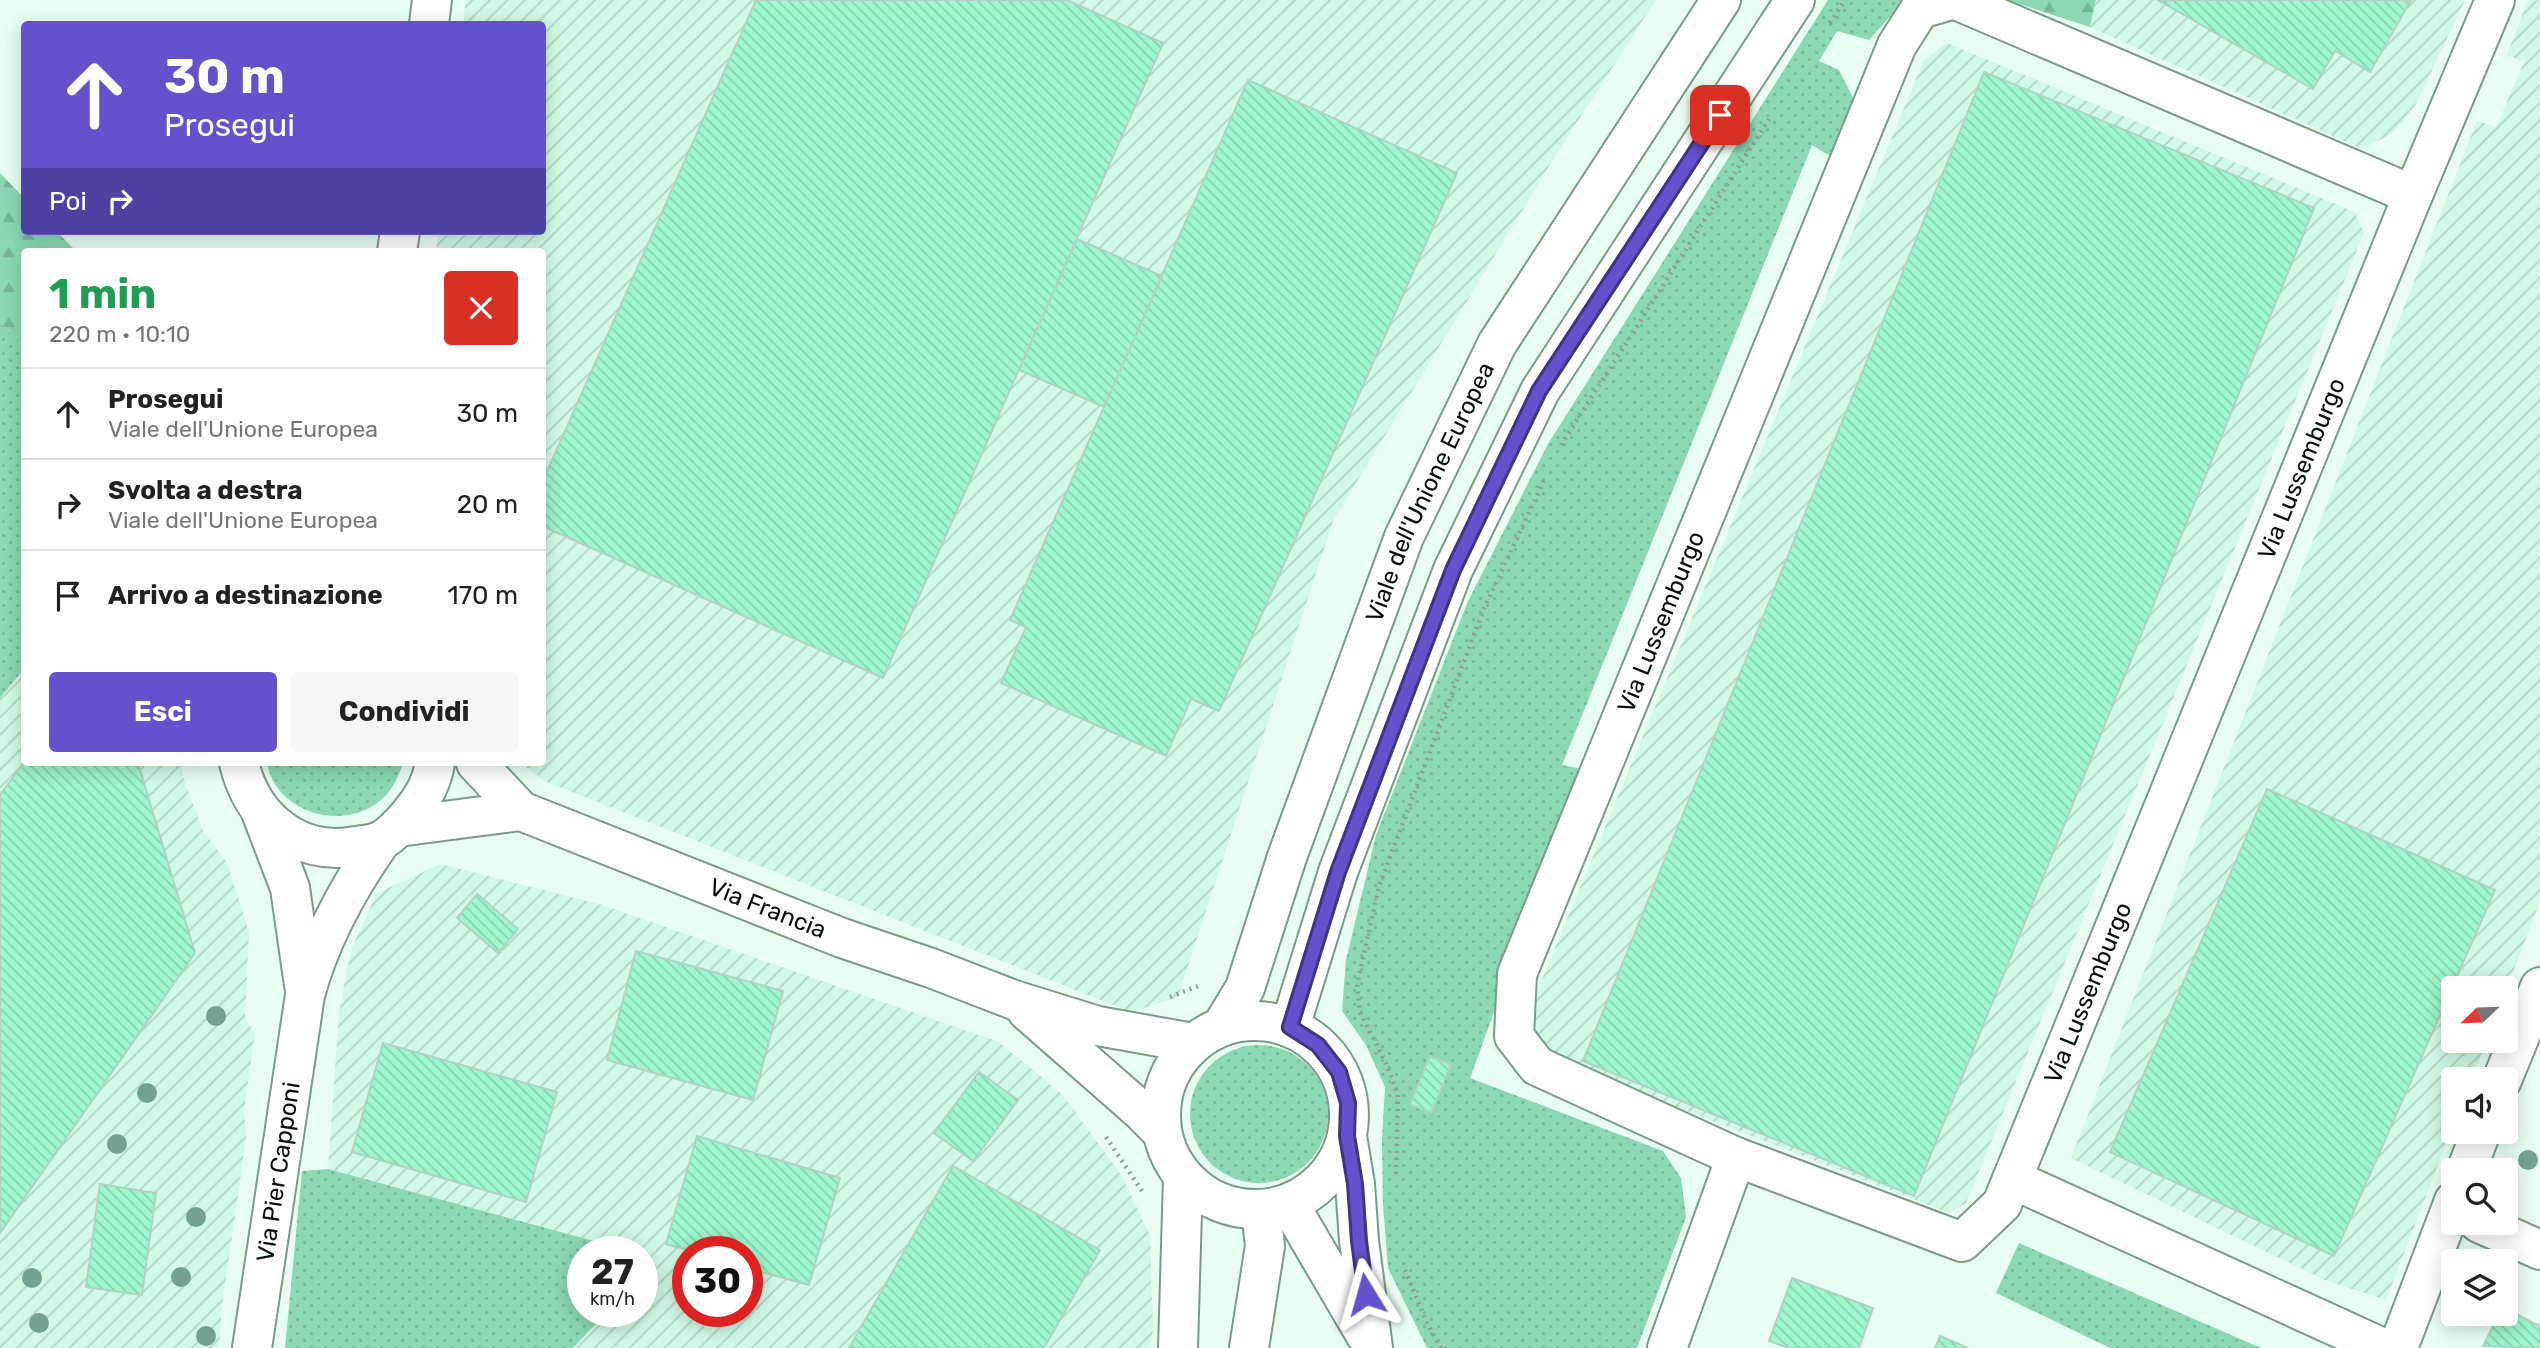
<!DOCTYPE html>
<html lang="it">
<head>
<meta charset="utf-8">
<style>
  body { margin:0; font-family:Rubik,sans-serif; background:#f6f6f6; color:#222; height:100vh; display:flex; flex-direction:column; font-size:26px; white-space:nowrap }
  * { box-sizing:border-box; margin:0 }
  p { font-size:23px; color:#767676 }
  .icon { flex:none; width:38px; height:38px; fill:none; stroke:currentColor; stroke-width:2; stroke-linecap:round; stroke-linejoin:round }
  .map { position:relative; flex:1; overflow:hidden }
  .side { position:absolute; left:21px; top:248px; width:525px; height:518px; display:flex; flex-direction:column; background:#fff; border-radius:7px; box-shadow:0 4px 18px #0003 }
  .side>* { flex:none }
  .top-card { position:absolute; left:21px; top:21px; width:525px; height:214px; border-radius:7px; box-shadow:0 4px 18px #0003; background:#6352cb; color:#fff; overflow:hidden }
  .needle { width:46px; rotate:247deg }
  .tools { position:absolute; left:2441px; top:976px; display:grid; gap:14px }
  .tools a { display:grid; place-items:center; width:77px; height:77px; border-radius:7px; background:#fff; box-shadow:0 4px 18px #0003; font-size:35px }
  .speed { position:absolute; left:567px; top:1236px; display:flex; gap:14px; font-size:35px; font-weight:700; text-align:center }
  .speed>* { display:grid; place-content:center; width:91px; height:91px; border-radius:50%; background:#fff; box-shadow:0 4px 18px #0003; line-height:1 }
  .speed small { font-size:18px; font-weight:400 }
  .speed .limit { border:10px solid #d22; background:#fff; color:#111 }
  .pin { position:absolute; display:grid; place-items:center; width:60px; height:60px; color:#fff; margin:-30px; border-radius:14px; box-shadow:0 4px 10px #0006 }
  .me { position:absolute; width:77px; margin:-38px; rotate:352deg; stroke-linejoin:round; filter:drop-shadow(0 0 5px #0008) }
  .turn { display:flex; align-items:center; gap:24px; height:147px; padding:0 28px; font-size:32px }
  .turn .icon { width:91px; height:91px; stroke-width:2.5 }
  .turn b { display:block; font-size:49px; line-height:60px }
  .then { display:flex; align-items:center; height:66px; padding:0 28px; background:#0003; gap:14px; font-size:26px }
  .round { display:grid; place-items:center; flex:none; width:74px; height:74px; border-radius:7px; background:#f6f6f6 }
  .summary { display:flex; align-items:center; justify-content:space-between; height:119px; padding:0 28px }
  h1 { font-size:42px; font-weight:700; line-height:52px; color:#1e9e55 }
  .primary-button { display:flex; gap:14px; margin-top:auto; padding:14px 28px }
  .primary-button a { flex:1; height:80px; border-radius:7px; background:#6352cb; color:#fff; font-size:28px; font-weight:700; line-height:80px; text-align:center }
  .primary-button a+a { background:#f6f6f6; color:#222 }
  ul { padding:0; list-style:none }
  li { display:flex; align-items:center; gap:21px; height:91px; padding:0 28px; border-top:2px solid #e0e0e0 }
  li div { flex:1 }
  li b { display:block; font-size:26px }
  li em { font-style:normal }
  .map>svg:first-child { display:block }
</style>
</head>
<body>
<div class="map">
<svg width="2540" height="1348" viewBox="0 0 2540 1348">
  <defs>
    <pattern id="industrial-furrows" width="10" height="10" patternUnits="userSpaceOnUse" patternTransform="scale(1.75)"><rect width="10" height="10" fill="#d0fae4"/><path d="M-1 1l2-2M0 10L10 0M9 11l2-2" fill="none" stroke="#b1d5c2"/></pattern>
    <pattern id="grass-dots" width="8" height="8" patternUnits="userSpaceOnUse" patternTransform="scale(1.75)"><rect width="8" height="8" fill="#8bd8b3"/><path d="M2 2h.1M6 6h.1" fill="none" stroke="#76b899" stroke-width="1.8" stroke-linecap="round"/></pattern>
    <pattern id="forest-firs" width="22" height="20" patternUnits="userSpaceOnUse" patternTransform="scale(1.75)"><rect width="22" height="20" fill="#8bd8b3"/><path d="M5 1l3.5 6h-7zM16 11l3.5 6h-7z" fill="#76b899"/></pattern>
    <pattern id="building-back-hatch" width="6" height="6" patternUnits="userSpaceOnUse" patternTransform="scale(1.75)"><rect width="6" height="6" fill="#9df7cc"/><path d="M-1 5l2 2M0 0l6 6M5-1l2 2" fill="none" stroke="#86d3ae"/></pattern>
  </defs>
  <rect width="100%" height="100%" fill="#e9fef3"/>
  <path fill="url(#industrial-furrows)" fill-rule="evenodd" d="M466 0H1656L1554 158 1333 521 1178 997 1131 1012 544 781 521 763H542V252H436L438 231H542V24H463Z
    M2096 0H2465L2416 104 2393 133 2362 149 2090 27Z
    M2528 0H2540V902L2506 990 2454 989V1041H2486L2472 1080H2454L2453 1126 2386 1300 2325 1280 2071 1158 2477 121 2496 127 2524 62 2507 55Z
    M1947 43 2355 212 2364 233 1966 1203 1949 1213 1541 1054 1527 1032 1528 1013 1924 60Z
    M24 669V763H182L183 777 203 831 227 863 249 932 245 1018 255 1033 244 1111 246 1139 222 1305 219 1348H0V698Z
    M440 864 599 904 999 1042 1063 1095 1122 1176 1150 1236 1153 1331 1150 1348H573L608 1311H642V1251H623L622 1249 328 1169 339 1013 351 950 377 893ZM688 1251H747V1311H688Z"/>
  <path fill="url(#grass-dots)" d="M1828 0H1905L1869 40 1837 31 1819 61 1839 70 1853 98 1830 156 1812 145 1562 765 1583 769 1470 1078 1663 1151 1681 1178 1686 1217 1637 1348H1427L1388 1268 1383 1204 1382 1140 1385 1087 1366 1045 1342 1011 1346 960 1376 835 1468 601 1548 444Z
    M0 322 24 347V669L0 698Z
    M267 763H403C398 777 393 790 381 800 344 832 276 814 267 763Z
    M1190 1114a69 69 0 1 1 138 0a69 69 0 1 1-138 0Z
    M328 1169 623 1249V1251H583V1311H608L573 1348H285L302 1171Z
    M2019 1243 2261 1348H2110L1996 1293Z"/>
  <path fill="url(#forest-firs)" d="M2007 0H2096L2090 27Z
    M0 173 24 198V231H56L77 252H24V347L0 322Z"/>
  <path fill="url(#building-back-hatch)" stroke="#b1d2c1" stroke-width="2" d="M756 0H1067L1163 43 883 678 542 526V483Z
    M2158 0H2411L2370 72 2335 51 2313 89Z
    M1984 72 2314 208 1914 1196 1583 1061Z
    M1248 80 1457 173 1219 711 1191 699 1166 756 1001 683 1026 627 1010 620Z
    M1077 239 1162 276 1104 407 1019 370Z
    M24 762 138 763 195 953 0 1233V795Z
    M2267 789 2495 890 2334 1256 2110 1152Z
    M477 894 518 929 498 953 457 918Z
    M636 951 783 991 753 1100 607 1060Z
    M383 1043 557 1092 526 1202 352 1152Z
    M1430 1056 1451 1065 1431 1113 1410 1104Z
    M979 1072 1018 1100 973 1161 934 1133Z
    M697 1136 840 1178 809 1285 747 1268V1251H691L666 1244Z
    M953 1166 1100 1250 1044 1348H849Z
    M100 1184 156 1193 142 1295 86 1287Z
    M1792 1278 1873 1308 1859 1348H1789L1769 1341Z
    M2506 1309 2540 1326V1348L2483 1346 2499 1314H2506Z
    M1940 1336 1968 1348H1935Z"/>
  <g fill="none" stroke-linecap="round" stroke-linejoin="round">
    <g stroke="#7b9b8a" stroke-width="42">
      <g id="minor">
        <path id="s1" d="M1951 0 1920 9 1897 45 1517 974 1514 1036 1537 1066 1736 1157 1962 1242 2002 1204 2413 195 2495 0"/>
        <path d="M1956 0 2413 195"/>
        <path d="M429 24 432 0"/>
        <path d="M397 252 400 231"/>
        <path d="M239 763C252 818 297 857 356 846 364 845 375 844 382 840 393 834 401 824 409 815 422 800 432 783 435 763"/>
        <path id="s2" d="M476 763 521 811 842 938 931 968 1014 1000 1098 1026 1193 1043"/>
        <path d="M261 812 290 888 304 985"/>
        <path d="M398 827 521 811"/>
        <path d="M1027 1011 1141 1111 1161 1131"/>
        <circle cx="1255" cy="1115" r="94"/>
        <path id="s3" d="M1222 1026 1245 988 1287 857 1404 537 1497 344 1721 0"/>
        <path d="M1290 1027 1338 872 1453 570 1540 391 1795 0"/>
        <path d="M2502 1080 2540 987"/>
        <path d="M1347 1136 1355 1184 1359 1241 1373 1348"/>
        <path d="M2466 1171 2481 1132"/>
        <path d="M2012 1179 2383 1348"/>
        <path d="M1289 1204 1365 1334"/>
        <path d="M2479 1223 2540 1250"/>
        <path id="s4" d="M252 1348 305 995C320 939 348 888 381 841"/>
        <path d="M1178 1348 1183 1177"/>
        <path d="M1249 1348 1265 1246 1261 1210"/>
        <path d="M1667 1348 1736 1157"/>
        <path d="M2398 1348 2454 1201"/>
      </g>
    </g>
    <path stroke="#8e9f96" stroke-width="4.5" stroke-dasharray="2 5" stroke-linecap="butt" d="M1830 23 1845 0
      M1561 445 1769 119
      M1170 997 1201 985
      M1106 1137 1142 1191
      M1396 1174 1398 1094 1384 1059 1360 1012 1357 985 1379 886 1484 609 1545 478
      M1405 1270 1427 1323 1441 1348"/>
    <use href="#minor" stroke="#fff" stroke-width="38"/>
  </g>
  <g fill="#73a38f">
    <circle cx="216" cy="1016" r="10"/>
    <circle cx="147" cy="1093" r="10"/>
    <circle cx="117" cy="1144" r="10"/>
    <circle cx="2528" cy="1160" r="10"/>
    <circle cx="196" cy="1217" r="10"/>
    <circle cx="181" cy="1277" r="10"/>
    <circle cx="32" cy="1278" r="10"/>
    <circle cx="39" cy="1323" r="10"/>
    <circle cx="206" cy="1336" r="10"/>
  </g>
  <g fill="none" stroke-linecap="round" stroke-linejoin="round">
    <g stroke="#403584" stroke-width="18">
      <path id="route" d="M1366 1294 1359 1241 1355 1184 1347 1136 1348 1103 1339 1072 1318 1045 1290 1027 1338 872 1453 570 1539 391 1720 115"/>
    </g>
    <use href="#route" stroke="#6352cb" stroke-width="12"/>
  </g>
  <g text-anchor="middle" dominant-baseline="central" stroke-width="5" stroke-linejoin="round" paint-order="stroke">
    <g font-size="24" fill="#05100b" stroke="#fff">
      <text stroke="none"><textPath href="#s1" startOffset="2488">Via Lussemburgo</textPath></text>
      <text stroke="none"><textPath href="#s3" startOffset="574">Viale dell'Unione Europea</textPath></text>
      <text transform="translate(1661 622) rotate(-68)">Via Lussemburgo</text>
      <text stroke="none"><textPath href="#s2" startOffset="331">Via Francia</textPath></text>
      <text stroke="none"><textPath href="#s1" startOffset="1922">Via Lussemburgo</textPath></text>
      <text stroke="none"><textPath href="#s4" startOffset="178">Via Pier Capponi</textPath></text>
    </g>
  </g>
</svg>
<div class="tools">
<a><svg class="needle" viewBox="-14 -14 28 28"><path d="M0-13l5 13h-10z" fill="#e53935"/><path d="M0 13l5-13h-10z" fill="#767676"/></svg></a>
<a><svg class="icon" aria-label="sound" viewBox="0 0 24 24"><path d="M4 9h4l5-4v14l-5-4H4zM17 9q2 3 0 6"/></svg></a>
<a><svg class="icon" aria-label="search" viewBox="0 0 24 24"><circle cx="10" cy="10" r="6"/><path d="M15 15l6 6"/></svg></a>
<a><svg class="icon" aria-label="layers" viewBox="0 0 24 24"><path d="M12 4l9 5-9 5-9-5zM3 14l9 5 9-5"/></svg></a>
</div>
<div class="speed"><div>27<small>km/h</small></div><div class="limit">30</div></div>
<div class="pin" style="left:1720px;top:115px;background:#d93025"><svg class="icon" aria-label="arrive" viewBox="0 0 24 24"><path d="M6 21V4h12l-3 4 3 4H6"/></svg></div>
<svg class="me" style="left:1366px;top:1294px" viewBox="-20 -20 40 40"><path d="M0-17L14 15 0 8-14 15z" fill="#6352cb" stroke="#fff" stroke-width="4"/></svg>
<div class="top-card">
<div class="turn"><svg class="icon" aria-label="ahead" viewBox="0 0 24 24"><path d="M12 20V5M6 11l6-6 6 6"/></svg><div><b>30 m</b>Prosegui</div></div>
<div class="then">Poi<svg class="icon" aria-label="right" viewBox="0 0 24 24"><path d="M7 20v-9h11M14 6l5 5-5 5"/></svg></div>
</div>
<section class="side">
<div class="summary"><div><h1>1 min</h1><p>220 m · 10:10</p></div><a class="round" style="background:#d93025;color:#fff"><svg class="icon" aria-label="close" viewBox="0 0 24 24"><path d="M6 6l12 12M18 6L6 18"/></svg></a></div>
<ul>
<li><svg class="icon" aria-label="ahead" viewBox="0 0 24 24"><path d="M12 20V5M6 11l6-6 6 6"/></svg><div><b>Prosegui</b><p>Viale dell'Unione Europea</p></div><em>30 m</em></li>
<li><svg class="icon" aria-label="right" viewBox="0 0 24 24"><path d="M7 20v-9h11M14 6l5 5-5 5"/></svg><div><b>Svolta a destra</b><p>Viale dell'Unione Europea</p></div><em>20 m</em></li>
<li><svg class="icon" aria-label="arrive" viewBox="0 0 24 24"><path d="M6 21V4h12l-3 4 3 4H6"/></svg><div><b>Arrivo a destinazione</b></div><em>170 m</em></li>
</ul>
<div class="primary-button"><a>Esci</a><a>Condividi</a></div>
</section>
</div>
</body>
</html>
